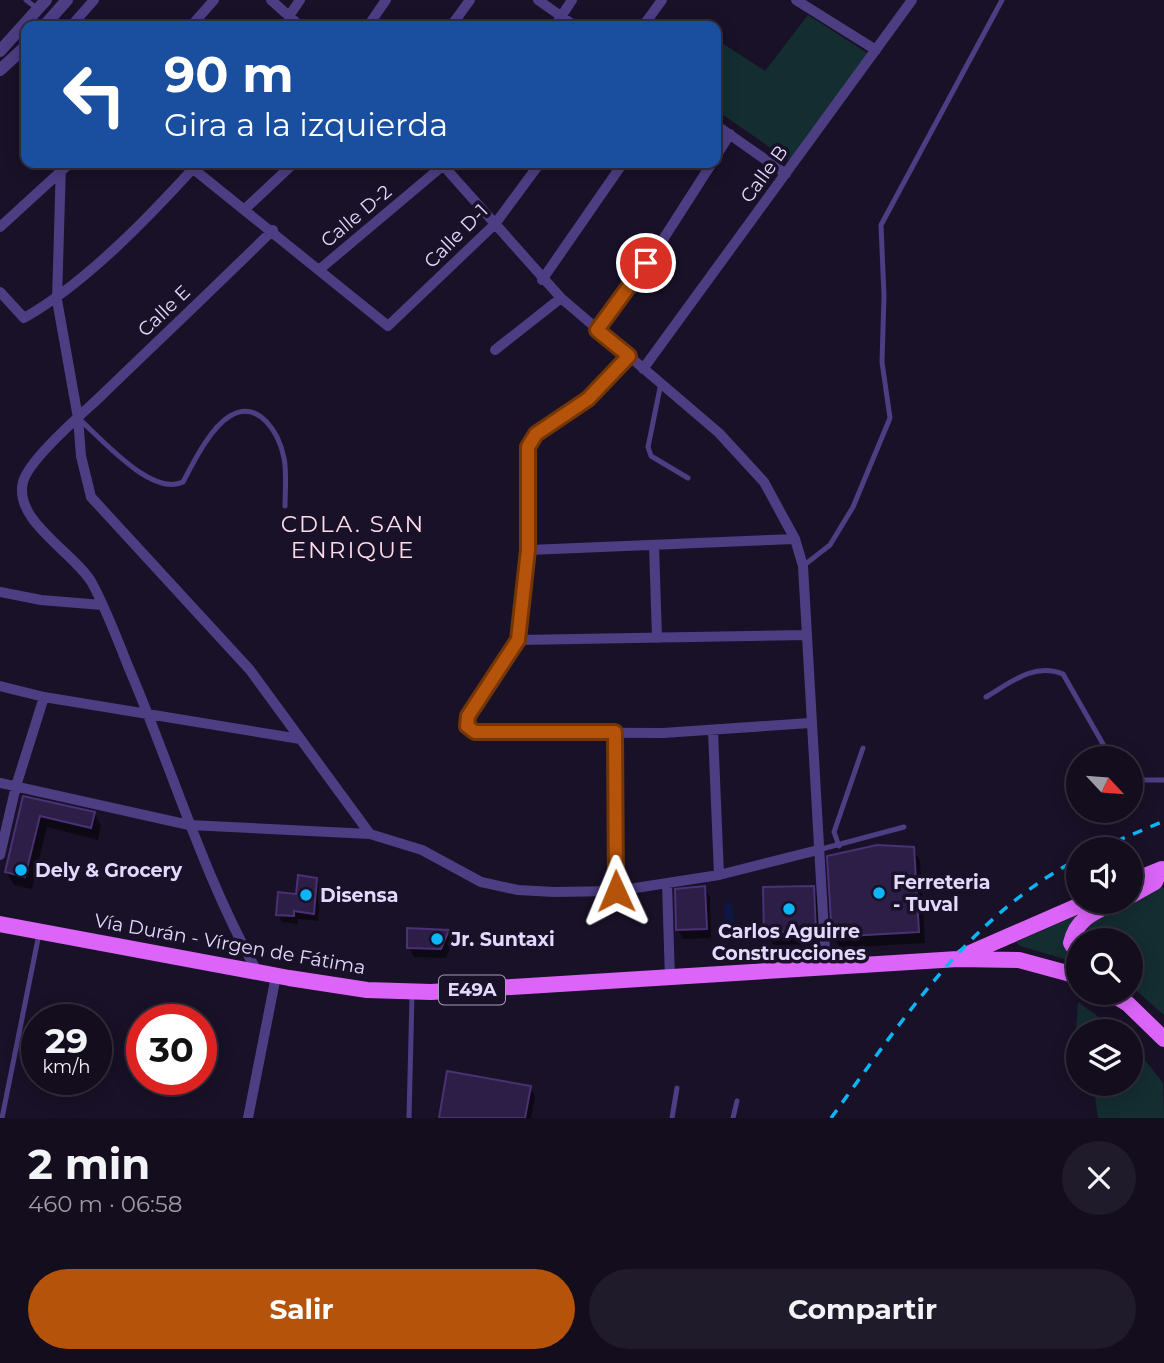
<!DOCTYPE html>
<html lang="es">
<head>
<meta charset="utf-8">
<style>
  body { margin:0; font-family:Montserrat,sans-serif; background:#201b2a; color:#f1f3f6; height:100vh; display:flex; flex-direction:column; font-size:26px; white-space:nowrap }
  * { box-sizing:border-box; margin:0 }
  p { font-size:23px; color:#9d9ca4 }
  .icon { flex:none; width:38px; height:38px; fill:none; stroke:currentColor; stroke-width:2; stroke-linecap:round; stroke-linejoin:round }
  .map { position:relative; height:1118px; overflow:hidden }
  .drawer { display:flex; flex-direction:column; background:#130d1d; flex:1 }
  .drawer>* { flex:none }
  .guide { position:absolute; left:21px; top:21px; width:700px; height:147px; border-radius:14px; box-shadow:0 4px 18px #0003,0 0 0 2px #322d3b; background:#1a4fa0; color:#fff; overflow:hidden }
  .needle { width:46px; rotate:116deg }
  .tools { position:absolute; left:1066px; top:746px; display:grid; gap:14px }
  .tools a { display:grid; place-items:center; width:77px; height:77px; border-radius:50%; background:#130d1d; box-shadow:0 4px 18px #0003,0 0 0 2px #322d3b; font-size:35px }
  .speed { position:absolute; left:21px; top:1004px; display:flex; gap:14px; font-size:35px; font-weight:700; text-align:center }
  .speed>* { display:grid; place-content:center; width:91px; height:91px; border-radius:50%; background:#130d1d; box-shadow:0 4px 18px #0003,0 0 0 2px #322d3b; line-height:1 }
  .speed small { font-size:18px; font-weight:400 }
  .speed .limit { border:10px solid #d22; background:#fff; color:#111 }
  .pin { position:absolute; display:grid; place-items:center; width:60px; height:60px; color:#fff; margin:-30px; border:4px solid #fff; border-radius:50%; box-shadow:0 2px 7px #0007 }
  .me { position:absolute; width:77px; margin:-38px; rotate:359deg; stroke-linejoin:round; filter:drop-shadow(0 0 5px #0008) }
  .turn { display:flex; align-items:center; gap:24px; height:147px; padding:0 28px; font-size:32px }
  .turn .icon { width:91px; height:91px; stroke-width:2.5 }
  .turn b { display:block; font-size:49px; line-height:60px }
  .round { display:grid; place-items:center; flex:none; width:74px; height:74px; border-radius:37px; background:#201b2a }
  .head { display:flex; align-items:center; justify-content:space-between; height:119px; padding:0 28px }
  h1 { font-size:42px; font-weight:700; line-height:52px }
  .button { display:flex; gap:14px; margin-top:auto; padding:14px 28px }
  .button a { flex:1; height:80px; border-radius:42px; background:#b45309; color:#fff; font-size:28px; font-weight:700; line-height:80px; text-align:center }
  .button a+a { background:#201b2a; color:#f1f3f6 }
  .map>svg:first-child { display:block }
</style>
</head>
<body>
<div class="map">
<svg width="1164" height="1118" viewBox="0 0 1164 1118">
  <rect width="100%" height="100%" fill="#191127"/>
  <path fill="#142d31" d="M808 15 869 54 791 162 716 110V53L722 43 765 71Z
    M1164 887V1015L1131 986 1130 940H1083C1085 912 1140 896 1164 887Z
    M1077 915 1078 963 1020 946 1016 942Z
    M1078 1002 1118 1031H1078V1074L1073 1073Z
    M1131 1042 1163 1083 1164 1118H1098L1093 1083H1130Z"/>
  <path fill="#0d1745" d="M732 902 734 930 726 931 724 903Z"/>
  <path fill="#0007" d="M25 798 94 813 101 826 98 840 47 827 32 889 14 885 6 872Z
    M913 849 920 861 925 943 840 948 833 936Z
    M316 880 321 888 318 921 298 919V924L282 922 278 914Z
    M813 887 820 900 823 944 773 945 766 933Z
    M704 888 710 897 711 938 683 939 678 930 676 891Z
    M409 929 448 932 453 941 446 958 414 957 409 947Z
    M530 1087 535 1097 531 1118H440Z"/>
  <path fill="#2d1e48" stroke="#493173" stroke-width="2" d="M23 796 95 812 91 828 40 816 25 877 5 872Z
    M877 845 914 847 919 932 832 937 827 856Z
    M298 875 317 878 314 914 294 911V916L276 915 278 892 296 894Z
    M705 886 707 929 676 930 675 889Z
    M814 886 816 931 764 933 763 887Z
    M407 928 449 930 441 949 407 948Z
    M447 1071 531 1086 525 1118H439Z"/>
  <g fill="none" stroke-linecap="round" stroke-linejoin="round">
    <path stroke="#4d3e84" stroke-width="5" d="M26 0 38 9
      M661 383 648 447 651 456 688 478
      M78 418C101 438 151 497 183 482 193 463 210 428 230 416 259 399 279 433 284 458 287 473 285 491 285 506
      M803 566 830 545 853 507 890 418 882 362 884 296 881 225 1002 0
      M986 697C1010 683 1034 662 1063 674L1111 758
      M1130 775 1141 780H1164
      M839 846 834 832 863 748
      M818 850 904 827
      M2 1118 39 934
      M409 1118 412 995
      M672 1118 677 1088
      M733 1118 737 1101"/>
    <path stroke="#4d3e84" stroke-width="10" d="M271 0 300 26
      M538 0 575 26
      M796 0 876 50
      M289 16 300 0
      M71 26 94 0
      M191 26 214 0
      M368 26 386 0
      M451 26 470 0
      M555 26 572 0
      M643 26 662 0
      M716 125 786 174
      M716 156 730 134
      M61 163 57 300 78 418 81 456 91 497 250 670 370 834 422 850 481 882 518 890 554 892 616 891 719 875 818 850
      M186 163 388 326 495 224 540 163
      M441 163 561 298 719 433 764 482 795 539 803 566 826 968
      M245 209 294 163
      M0 227 70 163
      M320 269 446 163
      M542 280 623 163
      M0 292 24 318C86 283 150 216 198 163
      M597 330 662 241 712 163
      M495 350 561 298
      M629 356 588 399 536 434 529 447V550L518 640 468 716 467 726 475 732 663 733 810 723
      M643 369 912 0
      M654 545 657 638
      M529 550 795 539
      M0 592 41 600 102 605
      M518 640 806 635
      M0 686 44 697 300 739
      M713 731 719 875
      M615 732 616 891
      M0 783 189 825 370 834
      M0 855 16 786 44 697
      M667 883 670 980
      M258 973C203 876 172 768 128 666 117 638 106 609 92 583 75 553 13 521 23 482 29 459 82 414 101 396 158 341 216 286 273 230
      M248 1118 276 976"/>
    <path stroke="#4d3e84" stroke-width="12" d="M44 26 67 0
      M0 51 46 0
      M0 70 26 46"/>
    <path stroke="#dc64f9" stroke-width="16" d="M1130 882 1162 869
      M1130 896 1155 882 1160 870
      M0 924 289 978 367 990 431 992 958 959 1019 960 1078 976
      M1078 954 1071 943C1077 917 1095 912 1118 901
      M963 956 1089 901
      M1109 992 1128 1004 1164 1039"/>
    <path stroke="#0cb5f6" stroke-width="3.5" stroke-dasharray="10 9" stroke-linecap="butt" d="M1098 849 1164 821
      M831 1118C903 1020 968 917 1078 859"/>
  </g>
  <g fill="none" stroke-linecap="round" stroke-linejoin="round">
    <g stroke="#753606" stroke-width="18">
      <path id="route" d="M616 891 615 732H475L467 726 468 716 518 640 528 550V447L536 434 588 399 629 356 597 330 646 263"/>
    </g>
    <use href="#route" stroke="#b45309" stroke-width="12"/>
  </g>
  <g fill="#0cb5f6" stroke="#191127" stroke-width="2.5">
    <circle cx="21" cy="870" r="7"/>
    <circle cx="879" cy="893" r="7"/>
    <circle cx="306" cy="895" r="7"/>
    <circle cx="789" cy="909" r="7"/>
    <circle cx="437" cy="939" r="7"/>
  </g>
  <g text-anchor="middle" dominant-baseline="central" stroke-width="7" stroke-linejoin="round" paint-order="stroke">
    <rect fill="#191127" stroke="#a69dbe" stroke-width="2" x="439" y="975.5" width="66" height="29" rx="5"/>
    <g font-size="18" font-weight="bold" fill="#e3d9fe">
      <text x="472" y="990">E49A</text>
    </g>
    <g font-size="19" fill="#e3d9fe" stroke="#191127">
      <text transform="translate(764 174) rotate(-54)">Calle B</text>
      <text transform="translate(356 216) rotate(-40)">Calle D-2</text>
      <text transform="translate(456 236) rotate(-45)">Calle D-1</text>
      <text transform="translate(164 311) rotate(-44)">Calle E</text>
      <text transform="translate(230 944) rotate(10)">Vía Durán - Vírgen de Fátima</text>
    </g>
    <g font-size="19" font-weight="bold" fill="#e3d9fe" stroke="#191127" text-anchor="start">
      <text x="35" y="870">Dely &amp; Grocery</text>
      <text x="893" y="882">Ferreteria<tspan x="893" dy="22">- Tuval</tspan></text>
      <text x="320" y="895">Disensa</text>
      <text x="789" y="931" text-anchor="middle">Carlos Aguirre<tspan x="789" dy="22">Construcciones</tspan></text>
      <text x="451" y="939">Jr. Suntaxi</text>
    </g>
    <g font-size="23" letter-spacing="2" fill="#fedbeb" stroke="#191127">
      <text x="353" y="524">CDLA. SAN<tspan x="353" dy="26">ENRIQUE</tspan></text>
    </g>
  </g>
</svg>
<div class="tools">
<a><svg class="needle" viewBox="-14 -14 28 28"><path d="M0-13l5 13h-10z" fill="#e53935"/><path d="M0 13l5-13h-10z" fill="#9d9ca4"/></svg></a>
<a><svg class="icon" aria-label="sound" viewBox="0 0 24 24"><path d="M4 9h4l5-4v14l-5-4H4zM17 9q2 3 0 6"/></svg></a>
<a><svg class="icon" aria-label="search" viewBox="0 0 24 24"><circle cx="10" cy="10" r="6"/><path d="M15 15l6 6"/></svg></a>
<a><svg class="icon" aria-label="layers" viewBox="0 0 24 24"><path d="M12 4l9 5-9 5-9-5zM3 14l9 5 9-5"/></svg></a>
</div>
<div class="speed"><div>29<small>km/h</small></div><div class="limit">30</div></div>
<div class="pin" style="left:646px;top:263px;background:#d93025"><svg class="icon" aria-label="arrive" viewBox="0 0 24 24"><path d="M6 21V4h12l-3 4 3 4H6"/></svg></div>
<svg class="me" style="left:616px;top:891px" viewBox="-20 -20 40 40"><path d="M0-17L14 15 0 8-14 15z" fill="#b45309" stroke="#fff" stroke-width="4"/></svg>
<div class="guide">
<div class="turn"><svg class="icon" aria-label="left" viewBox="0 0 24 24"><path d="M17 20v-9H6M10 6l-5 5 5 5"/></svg><div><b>90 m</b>Gira a la izquierda</div></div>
</div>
</div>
<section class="drawer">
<div class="head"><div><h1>2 min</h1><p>460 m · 06:58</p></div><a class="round"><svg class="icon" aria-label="close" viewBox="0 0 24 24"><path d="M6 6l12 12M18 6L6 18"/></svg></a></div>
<div class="button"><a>Salir</a><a>Compartir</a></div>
</section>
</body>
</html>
